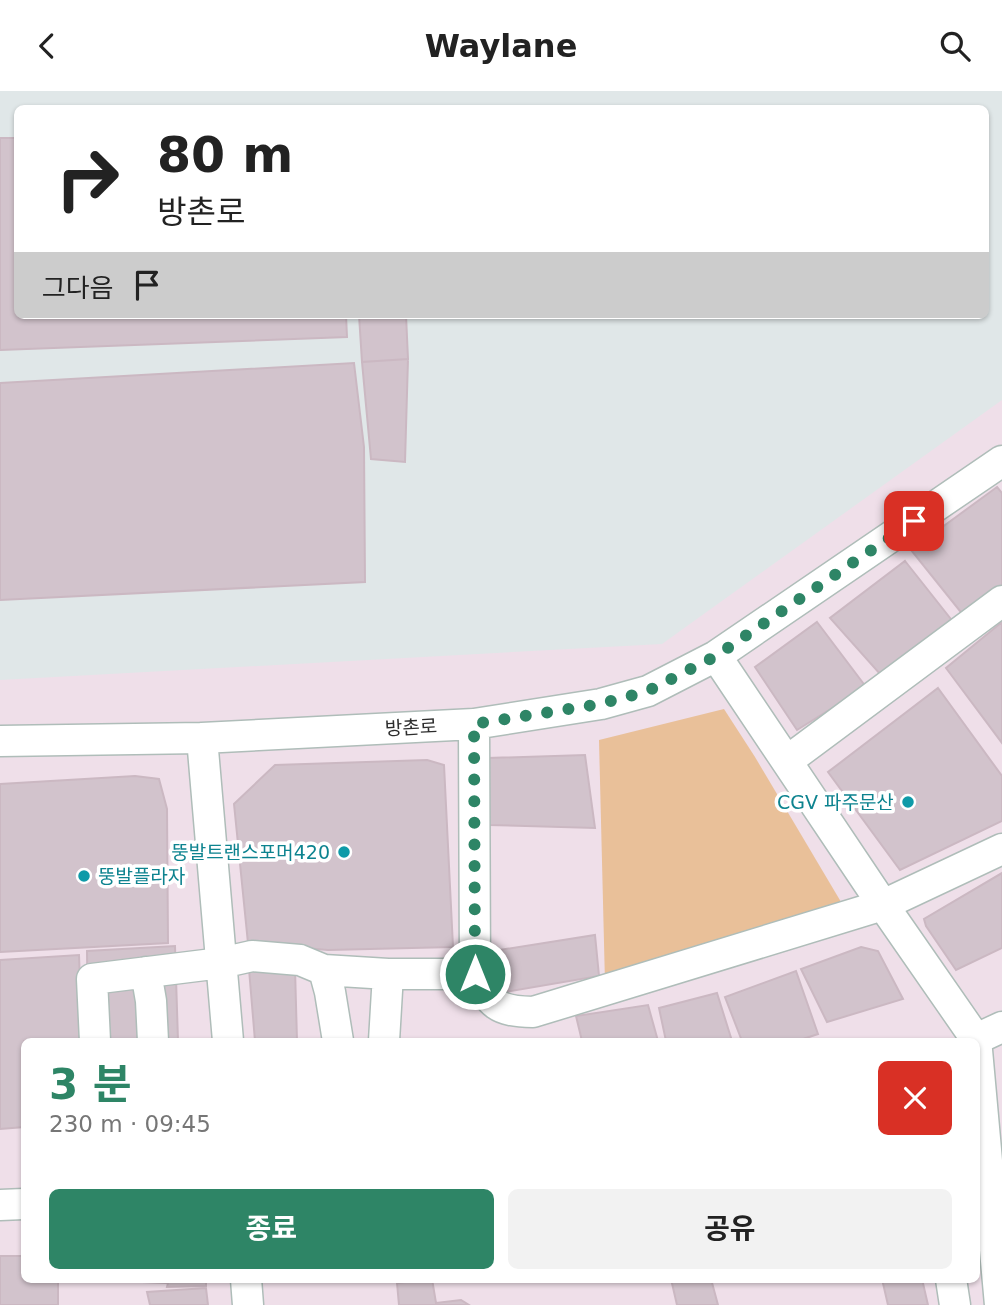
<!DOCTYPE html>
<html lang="ko">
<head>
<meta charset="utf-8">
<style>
  body { margin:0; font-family:"DejaVu Sans","Noto Sans KR",sans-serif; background:#f2f2f2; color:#222; height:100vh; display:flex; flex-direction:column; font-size:26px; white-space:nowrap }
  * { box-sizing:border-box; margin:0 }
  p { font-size:23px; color:#767676 }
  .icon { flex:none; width:38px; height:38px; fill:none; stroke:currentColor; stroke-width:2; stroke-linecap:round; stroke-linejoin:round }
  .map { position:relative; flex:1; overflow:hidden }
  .side { position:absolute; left:21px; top:947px; width:959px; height:245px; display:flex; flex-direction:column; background:#fff; border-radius:10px; box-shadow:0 2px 5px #0004 }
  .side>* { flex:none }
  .guide { position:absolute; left:14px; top:14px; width:975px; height:214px; border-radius:10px; box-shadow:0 2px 5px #0004; background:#fff; color:#222; overflow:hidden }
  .pin { position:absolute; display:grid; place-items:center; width:60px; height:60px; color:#fff; margin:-30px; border-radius:14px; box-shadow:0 4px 10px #0006 }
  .me { position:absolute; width:77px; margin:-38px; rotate:0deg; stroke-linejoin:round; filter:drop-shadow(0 0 5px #0008) }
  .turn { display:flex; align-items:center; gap:24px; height:147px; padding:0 28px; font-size:32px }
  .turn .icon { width:91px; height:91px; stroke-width:2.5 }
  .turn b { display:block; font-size:49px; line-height:60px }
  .then { display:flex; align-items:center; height:66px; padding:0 28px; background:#0003; gap:14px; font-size:26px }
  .round { display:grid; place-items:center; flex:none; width:74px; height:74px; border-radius:10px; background:#f2f2f2 }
  .headline { display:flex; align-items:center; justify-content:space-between; height:119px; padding:0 28px }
  h1 { font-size:42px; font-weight:700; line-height:52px; color:#2e8566 }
  .action { display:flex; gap:14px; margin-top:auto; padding:14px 28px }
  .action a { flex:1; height:80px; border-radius:10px; background:#2e8566; color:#fff; font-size:28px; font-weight:700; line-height:80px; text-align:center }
  .action a+a { background:#f2f2f2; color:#222 }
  header { display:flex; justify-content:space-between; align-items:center; height:91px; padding:0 28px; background:#fff; font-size:32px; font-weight:700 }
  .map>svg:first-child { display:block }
</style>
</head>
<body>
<header><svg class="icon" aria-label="back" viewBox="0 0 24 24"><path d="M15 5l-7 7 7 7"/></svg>Waylane<svg class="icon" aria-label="search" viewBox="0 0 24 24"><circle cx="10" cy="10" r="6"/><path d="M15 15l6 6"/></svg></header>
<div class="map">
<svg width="1002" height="1214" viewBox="0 0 1002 1214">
  <rect width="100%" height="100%" fill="#efdfe9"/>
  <path fill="#e0e7e8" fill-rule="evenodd" d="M0 0H1002V309L662 553 0 589ZM18 18H985V224H18Z"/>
  <path fill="#e9c099" d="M724 618 755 666 844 816 605 892 599 649Z"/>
  <path fill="#d2c3cc" stroke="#cbb8c2" stroke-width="2" d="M0 47H18V224H346L347 246 0 259Z
    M359 224H406L408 268 362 271Z
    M408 268 405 371 371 368 362 271Z
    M354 272 364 356 365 491 0 509V292Z
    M997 396 1002 402V496L964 525 911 459Z
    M905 470 954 532 880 583 830 527Z
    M817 531 866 596 797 639 755 576Z
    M1002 531V652L946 577Z
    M938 597 1002 685V730L900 779 828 681Z
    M585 664 595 737 489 734 488 667Z
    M427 669 444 674 453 856 328 859 248 852 234 713 275 674Z
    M135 685 159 688 167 718 168 852 0 861V693Z
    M1002 782V857L956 879 926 835 924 828Z
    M595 844 599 885 499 902 493 860Z
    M175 855 178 950H88L87 860Z
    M861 856 878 860 903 908 827 931 801 878Z
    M79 864 82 950H24V1036L0 1038V869Z
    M295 877 297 950H255L249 878Z
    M796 880 818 943 797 950H742L725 906Z
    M717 902 732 950H666L659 917Z
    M648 914 658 950H582L576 925Z
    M0 1165H24V1188H58V1214H0Z
    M143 1188H206V1195L167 1196 168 1192 143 1191Z
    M432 1188 436 1212 461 1209 469 1214H399L397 1192Z
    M671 1188H711L718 1214H677Z
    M882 1188H922L928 1214H888Z
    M206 1197 208 1214H150L147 1201Z"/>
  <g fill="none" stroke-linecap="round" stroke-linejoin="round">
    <g stroke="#afbdb9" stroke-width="33">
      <path id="minor" d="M716 565 883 814 1002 758
        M474 633 475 883C492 914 496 920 533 921L883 814 976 948 1000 1214
        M202 647 228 950
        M0 650 202 647 474 633 601 613 648 600 716 565 1002 370
        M787 670 1002 510
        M324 879 388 883
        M146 881 151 910 153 950
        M95 950 92 888 221 872 252 865 300 869 324 879 330 901 338 950
        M384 950 388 883H475
        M972 950 1002 936
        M0 1114 24 1113
        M246 1188 248 1214
        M951 1188 955 1214"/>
    </g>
    <use href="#minor" stroke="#fff" stroke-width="30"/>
  </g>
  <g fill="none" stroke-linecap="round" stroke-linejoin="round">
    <path stroke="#2e8566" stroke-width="12" stroke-dasharray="0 21.6" d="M475 883 474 633 600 613 648 600 716 565 914 430"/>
  </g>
  <g fill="#0f9aa8" stroke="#fff" stroke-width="2.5">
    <circle cx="908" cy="711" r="7"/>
    <circle cx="344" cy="761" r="7"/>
    <circle cx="84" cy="785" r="7"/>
  </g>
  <g text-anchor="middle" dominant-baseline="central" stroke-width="7" stroke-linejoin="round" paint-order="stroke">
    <g font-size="19" fill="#2d2d2d" stroke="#fff">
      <text transform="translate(411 636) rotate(-3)">방촌로</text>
    </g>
    <g font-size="19" fill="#0d838f" stroke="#fff" text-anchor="end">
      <text x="894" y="711">CGV 파주문산</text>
      <text x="330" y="761">뚱발트랜스포머420</text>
      <text x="98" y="785" text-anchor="start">뚱발플라자</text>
    </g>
  </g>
</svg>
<div class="pin" style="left:914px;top:430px;background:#d93025"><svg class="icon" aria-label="arrive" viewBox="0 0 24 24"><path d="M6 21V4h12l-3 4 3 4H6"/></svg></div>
<svg class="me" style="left:475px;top:883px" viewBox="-20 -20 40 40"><circle r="17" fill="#2e8566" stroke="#fff" stroke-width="3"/><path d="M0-11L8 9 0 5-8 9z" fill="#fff"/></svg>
<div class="guide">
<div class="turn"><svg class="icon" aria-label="right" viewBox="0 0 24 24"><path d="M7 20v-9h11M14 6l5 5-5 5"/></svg><div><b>80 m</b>방촌로</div></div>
<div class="then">그다음<svg class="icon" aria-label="arrive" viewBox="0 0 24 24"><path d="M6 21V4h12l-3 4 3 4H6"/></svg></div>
</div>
<section class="side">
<div class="headline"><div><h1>3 분</h1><p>230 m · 09:45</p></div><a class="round" style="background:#d93025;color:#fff"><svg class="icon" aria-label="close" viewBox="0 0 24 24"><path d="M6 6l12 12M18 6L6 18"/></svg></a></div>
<div class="action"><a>종료</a><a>공유</a></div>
</section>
</div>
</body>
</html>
